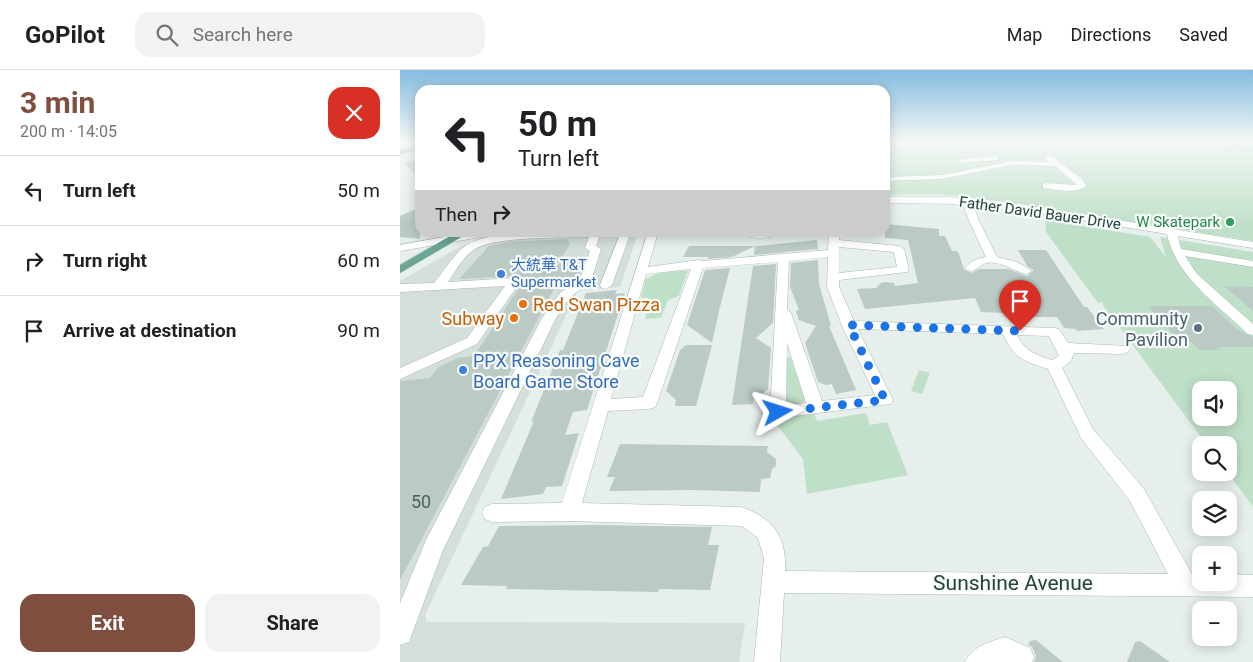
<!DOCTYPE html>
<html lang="en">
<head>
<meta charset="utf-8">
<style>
  body { margin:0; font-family:Roboto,"Noto Sans SC",sans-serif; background:#f2f2f2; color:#202124; height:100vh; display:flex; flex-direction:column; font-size:19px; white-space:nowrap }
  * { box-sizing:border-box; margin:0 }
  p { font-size:16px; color:#757577 }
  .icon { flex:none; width:28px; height:28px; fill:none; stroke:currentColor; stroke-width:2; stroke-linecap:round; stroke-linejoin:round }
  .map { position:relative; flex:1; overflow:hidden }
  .side { display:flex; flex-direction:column; background:#fff; width:400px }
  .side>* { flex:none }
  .top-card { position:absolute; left:15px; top:15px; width:475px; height:152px; border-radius:15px; box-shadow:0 2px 12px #0003; background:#fff; color:#202124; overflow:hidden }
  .fabs { position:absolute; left:792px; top:311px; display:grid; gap:10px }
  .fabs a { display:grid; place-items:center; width:45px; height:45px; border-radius:10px; background:#fff; box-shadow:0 2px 12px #0003; font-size:25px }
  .pin { position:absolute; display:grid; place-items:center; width:42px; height:42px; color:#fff; margin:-51px -21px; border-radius:50% 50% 50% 0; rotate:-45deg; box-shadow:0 0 5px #0007 }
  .pin .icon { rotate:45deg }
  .me { position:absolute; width:55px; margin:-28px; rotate:84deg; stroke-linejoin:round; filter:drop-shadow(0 0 4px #0008) }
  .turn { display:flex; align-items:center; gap:18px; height:105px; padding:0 20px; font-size:22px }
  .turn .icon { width:65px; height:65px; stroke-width:2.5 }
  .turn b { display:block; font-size:35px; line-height:42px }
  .then { display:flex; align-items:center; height:48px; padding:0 20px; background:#0003; gap:10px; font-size:19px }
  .round { display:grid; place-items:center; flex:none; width:52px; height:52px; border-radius:15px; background:#f2f2f2 }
  .headline { display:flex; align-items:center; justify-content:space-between; height:85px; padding:0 20px }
  h1 { font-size:30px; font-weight:700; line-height:38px; color:#7f4e3f }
  .primary-button { display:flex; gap:10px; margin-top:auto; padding:10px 20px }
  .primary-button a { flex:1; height:58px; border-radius:15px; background:#7f4e3f; color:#fff; font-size:20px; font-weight:700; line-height:58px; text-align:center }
  .primary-button a+a { background:#f2f2f2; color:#202124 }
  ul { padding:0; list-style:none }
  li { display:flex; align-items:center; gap:15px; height:70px; padding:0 20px; border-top:1px solid #e0e0e0 }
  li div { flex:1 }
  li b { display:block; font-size:19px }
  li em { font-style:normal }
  header { display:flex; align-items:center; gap:30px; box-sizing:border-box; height:70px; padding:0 25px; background:#fff; border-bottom:1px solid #e0e0e0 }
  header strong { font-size:24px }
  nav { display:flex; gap:28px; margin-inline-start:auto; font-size:18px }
  .search { width:350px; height:45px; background:#f2f2f2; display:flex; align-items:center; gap:12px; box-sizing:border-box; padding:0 18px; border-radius:15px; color:#757577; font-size:19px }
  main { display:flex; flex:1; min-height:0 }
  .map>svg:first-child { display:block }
</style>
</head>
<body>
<header>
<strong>GoPilot</strong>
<div class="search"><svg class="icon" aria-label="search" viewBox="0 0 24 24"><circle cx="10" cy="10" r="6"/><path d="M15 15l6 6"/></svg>Search here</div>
<nav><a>Map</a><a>Directions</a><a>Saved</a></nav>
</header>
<main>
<section class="side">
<div class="headline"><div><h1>3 min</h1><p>200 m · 14:05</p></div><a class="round" style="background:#d93025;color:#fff"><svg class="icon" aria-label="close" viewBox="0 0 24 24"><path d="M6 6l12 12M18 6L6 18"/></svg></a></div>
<ul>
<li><svg class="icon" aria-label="left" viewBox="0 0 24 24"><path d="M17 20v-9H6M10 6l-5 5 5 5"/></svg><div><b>Turn left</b></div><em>50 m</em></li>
<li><svg class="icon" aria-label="right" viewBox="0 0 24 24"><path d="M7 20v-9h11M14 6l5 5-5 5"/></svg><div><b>Turn right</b></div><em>60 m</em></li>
<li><svg class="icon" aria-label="arrive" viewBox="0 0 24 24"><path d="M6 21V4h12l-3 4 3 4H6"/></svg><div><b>Arrive at destination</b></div><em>90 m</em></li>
</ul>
<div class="primary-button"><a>Exit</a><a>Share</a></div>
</section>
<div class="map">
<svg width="853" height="592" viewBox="0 0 853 592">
  <rect width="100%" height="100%" fill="#e6efeb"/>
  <path fill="#d4dfda" d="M189 163H238L220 217 178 220 26 543V552L345 553 339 592H0V211L63 175 72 172 86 169Z"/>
  <path fill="#bfe0c8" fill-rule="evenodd" d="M485 72H853V171L603 131 539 124 485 125Z
    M645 150 750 167 766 187 760 167 853 182V437L828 403 829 375H807L702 234 704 232 698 233 646 162ZM801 320H829V348H801Z
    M280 198 282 200 288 201 279 226 268 230 261 248 245 249 250 231 247 228 241 227 246 209 256 204Z
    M390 286 405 330C401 335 390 336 385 333L386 289Z
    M519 300 530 303 522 324 511 321Z
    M414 343 417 351 466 343 470 355 487 352 508 405 407 424 403 389 373 350Z"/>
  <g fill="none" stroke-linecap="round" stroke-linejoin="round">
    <path stroke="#8ec9d4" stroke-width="2.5" d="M823 72 853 80"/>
  </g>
  <path fill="#bbcac4" d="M20 89V107L3 93Z
    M13 140H20V169L0 167V146Z
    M485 154 539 159V166H545L552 181H557L559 184 564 199 571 203 579 199H608L627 206 634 200 628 197 618 180H646L684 237H687L704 259 677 261 676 259 664 258 657 247H631L629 249H621L617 247 607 246 605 243 581 242 575 228 465 239 457 219 476 218 481 213 486 212 494 213 495 216 518 213 508 170 485 168Z
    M167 169 170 174 158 194 184 192 178 208 172 212 157 213 0 510V311L30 308 38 297 58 288 74 286 122 213 123 208 114 206 59 209 89 176 108 172Z
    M417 170 418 179 354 185 355 176 332 187 308 189 309 187H283L289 176H356Z
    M418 190 419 214 431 256H429L456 320 436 324 432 314 426 315 418 312 405 273 416 256 399 250 396 241 399 240 390 217 391 193Z
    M376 194 373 253 356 268 371 278 368 319 362 324 354 325 353 334 332 335 353 196Z
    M330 198 319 241 312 273 287 255 305 200Z
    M824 216 853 217V241Z
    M217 220 215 224 225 223 187 340 173 342 165 365 179 363 162 416 146 417 143 424 101 429 134 351 131 352 160 280H163L186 223Z
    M748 236H812L838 260 853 267V277H818L821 280H799L791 272H781Z
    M286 275H312L296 336H275L276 330 266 321 280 280Z
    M220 374 368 376 367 382 376 389V396L372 399 370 408 361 409 360 422 292 420 209 421 215 407H207Z
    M197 455 312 457 308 475H319L310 520 259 519 258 522 106 519 107 516 61 515 83 477 88 476 99 456Z
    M636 570 663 592H634L636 586 632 577 628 575 630 571Z
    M740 571 770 592H727L735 572Z"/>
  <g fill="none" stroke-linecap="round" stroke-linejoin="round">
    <g stroke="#a8b8b2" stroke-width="1">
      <path id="minor" d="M0 72H18L0 76Z
        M595 86H598V90L562 93 558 91 562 89Z
        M646 86H652L682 109 686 116C678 124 654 120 643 118V114L646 113 677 115 655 96 612 95 542 109 485 111V107L542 105 612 91 649 92 645 88Z
        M485 127H549L600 131 853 172V178L778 166 781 179 853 191V197L785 186 797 204 853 254V265L848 264C818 235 776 207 767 164L600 137 573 135 579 151 597 187 617 192 632 201 626 204C612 201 601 190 586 193 580 195 577 200 571 201L567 200 565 198C571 191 578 188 586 187L569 151 563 134 485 133Z
        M72 162 92 163 87 166 0 181V175Z
        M201 162 196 176 201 179 191 211 169 228 156 248 43 480 9 572 0 575V533L26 470 142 248 161 222 180 209 190 181 185 178 189 167C161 168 97 166 75 179 63 186 56 201 48 212L114 208 120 212 77 274 0 309V298L67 268 105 216 0 222V214L34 213C44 201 52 187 64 177 87 158 170 162 201 162Z
        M221 162 230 164 212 215 206 219 202 218 200 215Z
        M248 162H258L248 197 299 190 303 191 428 180 429 162H439V170L499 176 504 179 509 200 507 202 439 210V217L454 251 654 258 659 259 668 273 728 276 730 279 728 282 723 284 674 283 671 291 662 298 693 359 744 419 792 504H801V512H829V504L853 505V527L384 523 380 592H354L364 488 358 468 342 456 169 451 92 452 85 449 82 443 85 437 92 434 162 433ZM439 177 494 182 497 197 439 203ZM428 187 427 217 443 258 475 325 422 331 391 243 387 240 389 191ZM378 192 370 342 372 346 378 348 491 334 493 330 458 259 603 264C614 289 624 291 648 299L681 368 730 431 768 504 385 501C387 466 373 448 341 437L182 433 208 341 249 339 255 337 257 333 303 198ZM291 199 243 327 211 329 246 204ZM617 265 649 266 659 286 652 290C636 285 625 281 617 265ZM387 273 406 333 386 335Z
        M349 162H385C378 167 353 171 346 165Z
        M605 567 630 578 634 587 632 592H565C572 576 590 572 605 567Z"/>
    </g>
    <g stroke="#c2cac8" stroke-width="1">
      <path id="major" d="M20 76V80L0 84V80Z
        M57 162H70L0 203V195Z"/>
    </g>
    <use href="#minor" fill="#fff" fill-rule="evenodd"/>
    <use href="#major" fill="#6aa596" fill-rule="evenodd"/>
  </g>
  <linearGradient id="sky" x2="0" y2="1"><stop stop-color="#84bce0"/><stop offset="0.46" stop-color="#f4f8f6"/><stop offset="1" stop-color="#f4f8f6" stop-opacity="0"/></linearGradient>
  <rect width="853" height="155" fill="url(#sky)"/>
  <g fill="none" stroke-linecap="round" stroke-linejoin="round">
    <path stroke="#1a73e8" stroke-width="9" stroke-dasharray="0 16.2" d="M378 342 485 330 449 255 620 261"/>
  </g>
  <circle fill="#2e9e5b" stroke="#f7fbf9" stroke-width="2" cx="830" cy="152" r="5"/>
  <g fill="#3f7fe0" stroke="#f7fbf9" stroke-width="2">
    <circle cx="101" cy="204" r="5"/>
    <circle cx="63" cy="300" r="5"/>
  </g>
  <g fill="#e8710a" stroke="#f7fbf9" stroke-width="2">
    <circle cx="123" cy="234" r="5"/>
    <circle cx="114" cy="248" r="5"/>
  </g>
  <circle fill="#5c6f8a" stroke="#f7fbf9" stroke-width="2" cx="798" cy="258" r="5"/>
  <g text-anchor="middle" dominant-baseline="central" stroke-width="4.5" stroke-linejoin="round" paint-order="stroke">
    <g font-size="15" fill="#24423a" stroke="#f7fbf9">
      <text transform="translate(640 143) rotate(8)">Father David Bauer Drive</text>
    </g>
    <g font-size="15" fill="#27864d" stroke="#f7fbf9" text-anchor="end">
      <text x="820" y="152">W Skatepark</text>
    </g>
    <g font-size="15" fill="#366cbe" stroke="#f7fbf9" text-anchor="start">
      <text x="111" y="195">大統華 T&amp;T<tspan x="111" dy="17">Supermarket</tspan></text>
    </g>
    <g font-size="18" fill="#c56008" stroke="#f7fbf9" text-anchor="start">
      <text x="133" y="234">Red Swan Pizza</text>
      <text x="104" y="248" text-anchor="end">Subway</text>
    </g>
    <g font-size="18" fill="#4e5e75" stroke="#f7fbf9" text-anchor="end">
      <text x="788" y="248">Community<tspan x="788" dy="21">Pavilion</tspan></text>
    </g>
    <g font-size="18" fill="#366cbe" stroke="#f7fbf9" text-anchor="start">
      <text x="73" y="290">PPX Reasoning Cave<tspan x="73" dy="21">Board Game Store</tspan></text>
    </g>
    <g font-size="18" fill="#4a645c">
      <text x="21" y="431">50</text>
    </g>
    <g font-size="21" fill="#24423a" stroke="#f7fbf9">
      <text x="613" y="513">Sunshine Avenue</text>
    </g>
  </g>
</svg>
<div class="fabs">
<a><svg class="icon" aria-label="sound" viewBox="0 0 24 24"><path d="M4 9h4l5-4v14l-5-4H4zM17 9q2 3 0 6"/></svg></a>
<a><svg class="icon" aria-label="search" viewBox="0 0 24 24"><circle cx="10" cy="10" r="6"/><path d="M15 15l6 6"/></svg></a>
<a><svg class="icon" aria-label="layers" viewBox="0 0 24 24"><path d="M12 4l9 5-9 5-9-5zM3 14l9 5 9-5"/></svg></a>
<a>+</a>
<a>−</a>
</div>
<div class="pin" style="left:620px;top:261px;background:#d93025"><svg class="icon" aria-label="arrive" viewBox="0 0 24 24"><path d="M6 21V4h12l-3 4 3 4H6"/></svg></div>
<svg class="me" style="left:378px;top:342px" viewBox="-20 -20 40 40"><path d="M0-17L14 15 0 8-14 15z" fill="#1a73e8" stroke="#fff" stroke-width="4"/></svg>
<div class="top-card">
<div class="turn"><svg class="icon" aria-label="left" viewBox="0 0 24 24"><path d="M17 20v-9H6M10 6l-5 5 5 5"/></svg><div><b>50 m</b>Turn left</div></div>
<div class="then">Then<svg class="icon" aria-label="right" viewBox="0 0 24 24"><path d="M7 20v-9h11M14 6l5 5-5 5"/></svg></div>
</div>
</div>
</main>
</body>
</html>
